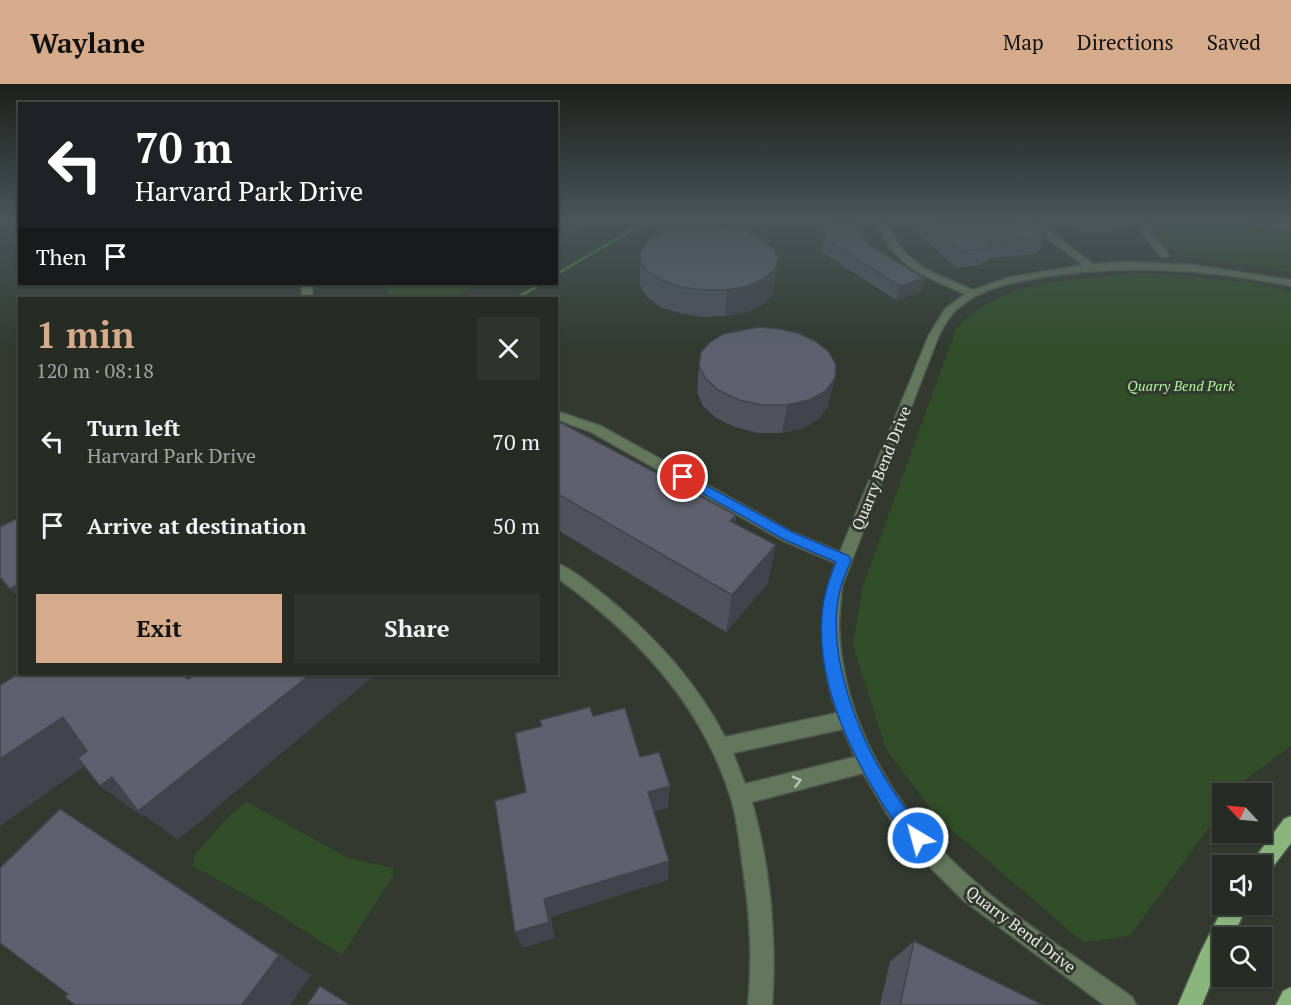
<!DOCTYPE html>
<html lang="en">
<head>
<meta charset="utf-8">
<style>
  body { margin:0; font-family:"PT Serif",serif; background:#2e342c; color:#f1f3f6; height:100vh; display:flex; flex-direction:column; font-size:22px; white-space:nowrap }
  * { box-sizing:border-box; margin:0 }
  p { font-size:20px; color:#a4a7a6 }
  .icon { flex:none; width:33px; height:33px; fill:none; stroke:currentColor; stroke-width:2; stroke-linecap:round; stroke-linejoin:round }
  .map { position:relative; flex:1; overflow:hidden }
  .details { position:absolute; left:18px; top:213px; width:540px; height:378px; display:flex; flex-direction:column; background:#262c24; border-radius:0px; box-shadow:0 2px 4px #0004,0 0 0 2px #424841 }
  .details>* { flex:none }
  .top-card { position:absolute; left:18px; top:18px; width:540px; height:183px; border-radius:0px; box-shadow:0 2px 4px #0004,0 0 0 2px #424841; background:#202124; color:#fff; overflow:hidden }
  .needle { width:39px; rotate:296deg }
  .fabs { position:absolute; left:1212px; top:699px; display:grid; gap:12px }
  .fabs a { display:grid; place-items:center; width:60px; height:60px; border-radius:0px; background:#262c24; box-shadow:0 2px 4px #0004,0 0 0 2px #424841; font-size:30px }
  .pin { position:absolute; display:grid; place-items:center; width:51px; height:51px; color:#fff; margin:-26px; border:3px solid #fff; border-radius:50%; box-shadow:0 2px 6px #0007 }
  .me { position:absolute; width:66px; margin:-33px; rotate:323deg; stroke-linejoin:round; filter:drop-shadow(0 0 4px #0008) }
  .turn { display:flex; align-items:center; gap:21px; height:126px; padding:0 18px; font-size:27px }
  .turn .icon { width:78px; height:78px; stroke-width:2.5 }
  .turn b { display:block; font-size:42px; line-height:51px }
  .then { display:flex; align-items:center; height:57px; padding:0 18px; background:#0003; gap:12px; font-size:22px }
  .round { display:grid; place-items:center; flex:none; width:63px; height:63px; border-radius:0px; background:#2e342c }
  .overview { display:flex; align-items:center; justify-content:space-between; height:102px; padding:0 18px }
  h1 { font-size:36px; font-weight:800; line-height:45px; color:#d6ab8b }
  .primary-button { display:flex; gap:12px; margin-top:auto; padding:12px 18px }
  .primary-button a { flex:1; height:69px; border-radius:0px; background:#d6ab8b; color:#111; font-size:24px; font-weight:800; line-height:69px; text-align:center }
  .primary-button a+a { background:#2e342c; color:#f1f3f6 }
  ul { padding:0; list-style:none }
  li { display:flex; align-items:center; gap:18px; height:84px; padding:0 18px }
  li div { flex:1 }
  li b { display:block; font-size:22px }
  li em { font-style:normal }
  header { display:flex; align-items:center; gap:36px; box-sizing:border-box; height:84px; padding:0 30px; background:#d6ab8b; color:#111 }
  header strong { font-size:28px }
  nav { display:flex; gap:33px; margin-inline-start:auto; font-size:21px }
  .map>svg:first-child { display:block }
</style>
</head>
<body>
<header>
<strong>Waylane</strong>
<nav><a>Map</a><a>Directions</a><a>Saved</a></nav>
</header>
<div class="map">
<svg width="1291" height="921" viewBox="0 0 1291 921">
  <rect width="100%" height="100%" fill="#323a30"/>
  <path fill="#314e28" d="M557 136H594L557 157Z
    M1150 136H1238L1291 145V188L1234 178 1179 172 1175 166 1159 163 1148 148Z
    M1147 189 1258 199 1291 208V662L1241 699 1233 709 1222 710V725L1130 852 1083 858 937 733 886 665 853 561 863 502 956 245C1000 193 1085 195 1147 189Z
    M385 200H480L452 214H391Z
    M247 718 348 774 393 784 394 789 389 798 342 871 263 820 194 783V772L230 731Z"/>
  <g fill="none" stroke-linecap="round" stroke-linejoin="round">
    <path fill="#508241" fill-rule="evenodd" d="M646 136H652L556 192V189Z
      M539 200H544L519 214H513Z"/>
    <g stroke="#4f564d" stroke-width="3">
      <path id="street" d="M876 136H885C904 182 930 187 973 206L1011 193 1083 181 1042 150 1030 136H1039L1048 146 1093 180 1129 178 1194 181 1291 196V202C1206 185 1123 179 1037 194 1010 199 982 204 961 222 951 229 945 240 939 251L842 502C841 515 839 529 839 543 842 637 895 726 964 788 1015 835 1076 873 1132 913L1136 921H1104L963 816 915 768 891 736 863 689 752 718C770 781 777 856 772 921H748C753 875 750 830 743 785 740 763 738 740 732 718 704 622 636 550 556 493V479C571 484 587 498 599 507 651 548 694 594 725 653L837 629C820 582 817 525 836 479L782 456 591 348 556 335V327L601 342 792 448 840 468 929 251 945 225 965 210C921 190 895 184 876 136ZM843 645 855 673 745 700 733 669Z
        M1144 136H1152L1150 147 1169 171 1167 173H1161L1141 147Z
        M1238 136H1260L1291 141V147Z
        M302 200H312V214H302Z"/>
    </g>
    <g stroke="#4f564d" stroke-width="3">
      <path id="primary" d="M1291 732V759L1268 789 1262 792V782H1251L1254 775 1284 735Z
        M1225 820H1248L1232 854H1222V872L1202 921H1178L1201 867Z
        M1291 903V921H1276L1283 907Z"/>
    </g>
    <use href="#street" fill="#62775c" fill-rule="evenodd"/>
    <use href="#primary" fill="#8ab67d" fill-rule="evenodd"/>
  </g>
  <path fill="#4f535e" d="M818 136H857L860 147 869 161 920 208 896 216 820 167 823 154 825 151Z
    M914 136H1025L1045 153 1038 170 989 174 987 178H983L982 181 955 184 919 149Z
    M1068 136H1126L1122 145H1113L1111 148H1084L1077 142H1072Z
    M778 174 772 211 762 221 746 228 725 232 702 233 679 229 660 223 647 213 640 202V177Z
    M699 281 835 294 828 322 820 334 803 344 782 349H758L735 343 716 334 703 322 697 308Z
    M556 336 736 431 735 439 768 499 726 548 556 445Z
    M914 857 1043 921H880L890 878Z"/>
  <path fill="#40444c" d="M778 174 772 211 762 221 746 228 725 232 727 206Z
    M925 194 920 208 896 216 900 202Z
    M835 294 828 322 820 334 803 344 782 349 787 321Z
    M736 431 731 469 730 437Z
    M776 461 768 499 726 548 732 511Z
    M20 499V514L10 505Z
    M311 590H376L178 756 144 731 142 732 100 702 112 693Z
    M63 633 106 667 0 742V675Z
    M670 702 668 724 648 730V708Z
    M60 725 107 755 311 891 290 921H242Z
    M669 777 668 796 551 833 555 854 523 864 515 848 544 815Z"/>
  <path fill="#5c616d" stroke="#40444c" stroke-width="1.5" d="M826 136H857L860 147 869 161 925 194 900 202 823 154 830 143Z
    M928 136H1025L1045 153 990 158 994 161 986 162 989 164 961 167Z
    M703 142 745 148 761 155 773 164 778 174 775 185 765 194 749 202 727 206H703L680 203 661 196 647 187 640 177 641 166 649 156 670 145Z
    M155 211 164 214H148Z
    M759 243 779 245 798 249 815 257 829 268 836 281 835 294 826 307 809 316 787 321H762L739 316 718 306 705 294 699 281 701 268 710 258 723 250Z
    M556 336 736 431 730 437 776 461 732 511 556 409Z
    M20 433V499L10 505 0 493V443Z
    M20 589 183 590 188 595 196 590H311L138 727 112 693 100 702 78 674 87 667 63 633 0 675V601Z
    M590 623 593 632 625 624 640 673 659 668 670 702 648 708 669 777 544 815 549 838 515 848 495 717 526 708 515 649 542 642 540 636Z
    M60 725 279 871 242 921H75L65 913 68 910 0 859V784Z
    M914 857 1043 921H900Z
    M320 902 350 921H307Z"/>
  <defs><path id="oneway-chevron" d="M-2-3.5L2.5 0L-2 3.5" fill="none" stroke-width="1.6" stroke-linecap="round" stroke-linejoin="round" transform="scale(1.5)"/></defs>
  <use stroke="#b8c2b5" href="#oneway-chevron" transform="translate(797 697) rotate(-14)"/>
  <linearGradient id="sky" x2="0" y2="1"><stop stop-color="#1c201a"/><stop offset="0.51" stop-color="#495559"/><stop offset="1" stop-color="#495559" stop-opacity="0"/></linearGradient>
  <rect width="1291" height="265" fill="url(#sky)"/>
  <path fill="#1a73e8" stroke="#114b97" stroke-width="1.5" d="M683 389 792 448 849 472 851 476C848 484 844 493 841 502 823 567 859 657 896 711 904 724 915 735 924 748L927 754 924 761 918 764 911 761C865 700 815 610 822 531 823 512 829 495 836 478L783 455 679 396 677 393 679 390Z"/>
  <g text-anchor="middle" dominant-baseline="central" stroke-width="6" stroke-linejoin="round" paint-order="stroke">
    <g font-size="14" font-style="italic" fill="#b1f79c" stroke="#323a30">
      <text x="1181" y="301">Quarry Bend Park</text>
    </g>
    <g font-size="16" fill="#e7ebe5" stroke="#323a30">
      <text transform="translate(881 384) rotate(-68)">Quarry Bend Drive</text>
      <text transform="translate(1021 845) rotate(37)">Quarry Bend Drive</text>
    </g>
  </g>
</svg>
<div class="fabs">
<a><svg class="needle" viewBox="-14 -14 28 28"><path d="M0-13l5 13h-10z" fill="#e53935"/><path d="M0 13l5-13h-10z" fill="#a4a7a6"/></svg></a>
<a><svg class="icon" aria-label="sound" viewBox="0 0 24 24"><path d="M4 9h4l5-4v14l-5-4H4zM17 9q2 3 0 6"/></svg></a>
<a><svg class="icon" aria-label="search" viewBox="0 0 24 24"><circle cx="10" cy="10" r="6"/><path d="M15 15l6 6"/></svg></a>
</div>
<div class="pin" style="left:683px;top:393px;background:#d93025"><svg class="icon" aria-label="arrive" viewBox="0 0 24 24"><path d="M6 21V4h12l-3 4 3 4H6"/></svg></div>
<svg class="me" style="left:918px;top:754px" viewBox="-20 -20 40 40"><circle r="17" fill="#1a73e8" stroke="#fff" stroke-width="3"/><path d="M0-11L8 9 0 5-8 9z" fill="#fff"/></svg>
<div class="top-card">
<div class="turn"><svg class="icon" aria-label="left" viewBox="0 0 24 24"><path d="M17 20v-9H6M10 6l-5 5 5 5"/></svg><div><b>70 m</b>Harvard Park Drive</div></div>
<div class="then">Then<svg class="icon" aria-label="arrive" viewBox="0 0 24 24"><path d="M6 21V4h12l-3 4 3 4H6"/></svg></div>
</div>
<section class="details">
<div class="overview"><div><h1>1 min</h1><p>120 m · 08:18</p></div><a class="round"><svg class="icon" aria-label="close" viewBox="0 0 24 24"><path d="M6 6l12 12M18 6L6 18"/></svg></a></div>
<ul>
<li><svg class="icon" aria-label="left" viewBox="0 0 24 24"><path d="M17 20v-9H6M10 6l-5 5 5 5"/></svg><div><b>Turn left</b><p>Harvard Park Drive</p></div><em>70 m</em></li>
<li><svg class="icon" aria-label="arrive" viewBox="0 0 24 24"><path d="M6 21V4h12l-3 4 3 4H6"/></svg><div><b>Arrive at destination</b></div><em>50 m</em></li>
</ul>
<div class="primary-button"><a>Exit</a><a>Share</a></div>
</section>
</div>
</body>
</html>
